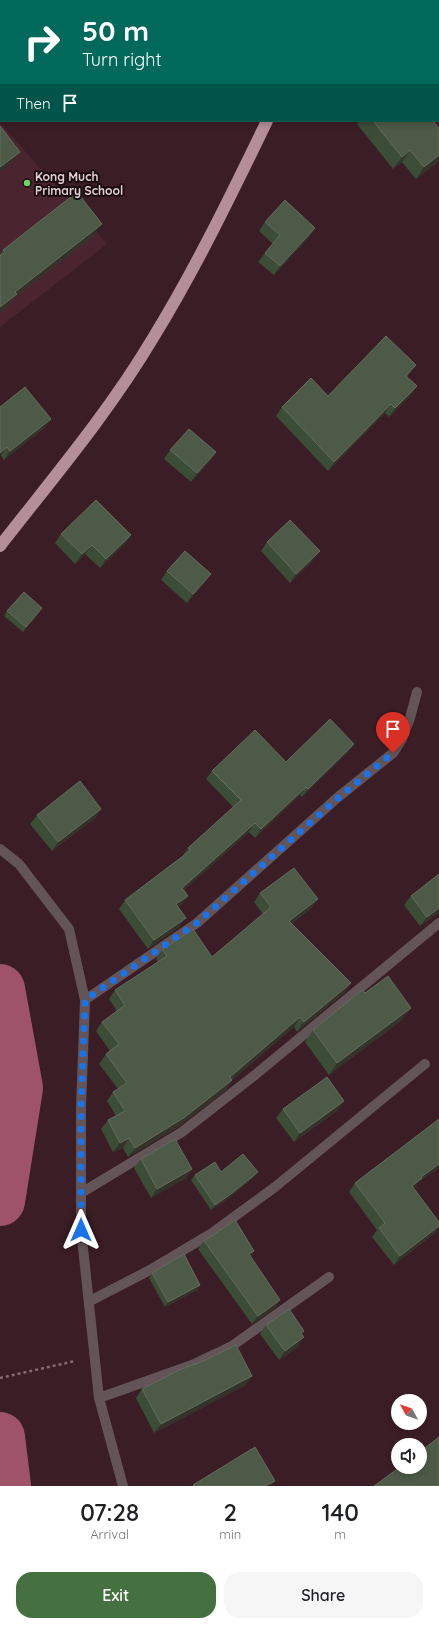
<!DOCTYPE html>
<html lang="en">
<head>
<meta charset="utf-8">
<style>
  body { margin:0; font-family:Quicksand,sans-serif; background:#f6f6f6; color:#202124; height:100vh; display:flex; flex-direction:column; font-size:15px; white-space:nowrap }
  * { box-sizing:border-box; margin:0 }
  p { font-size:13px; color:#757577 }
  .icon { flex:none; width:22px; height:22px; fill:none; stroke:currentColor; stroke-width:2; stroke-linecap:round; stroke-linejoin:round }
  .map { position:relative; height:1486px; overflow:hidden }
  .details { display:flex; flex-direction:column; background:#fff; flex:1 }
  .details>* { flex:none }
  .guide { position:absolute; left:0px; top:0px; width:439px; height:122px; box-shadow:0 2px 6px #0003; background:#00695c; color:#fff; overflow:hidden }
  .needle { width:26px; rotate:310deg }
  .fabs { position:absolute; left:391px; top:1394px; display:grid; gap:8px }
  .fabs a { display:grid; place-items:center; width:36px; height:36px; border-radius:50%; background:#fff; box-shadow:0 2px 6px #0003; font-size:20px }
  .pin { position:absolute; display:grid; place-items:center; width:34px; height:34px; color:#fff; margin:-41px -17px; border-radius:50% 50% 50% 0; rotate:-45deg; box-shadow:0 0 4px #0007 }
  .pin .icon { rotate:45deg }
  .me { position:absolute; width:44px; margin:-22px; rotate:0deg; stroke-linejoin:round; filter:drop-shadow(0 0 3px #0008) }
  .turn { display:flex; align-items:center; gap:14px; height:84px; padding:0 16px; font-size:18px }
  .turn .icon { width:52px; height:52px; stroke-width:2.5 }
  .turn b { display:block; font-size:28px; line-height:34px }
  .then { display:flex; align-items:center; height:38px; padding:0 16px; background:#0003; gap:8px; font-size:15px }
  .eta { display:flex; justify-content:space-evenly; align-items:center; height:68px; text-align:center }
  .eta b { font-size:24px; font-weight:600; line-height:28px }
  .cta { display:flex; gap:8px; margin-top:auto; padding:8px 16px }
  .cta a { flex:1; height:46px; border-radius:16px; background:#44713f; color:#fff; font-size:16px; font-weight:600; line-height:46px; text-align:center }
  .cta a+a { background:#f6f6f6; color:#202124 }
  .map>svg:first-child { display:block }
</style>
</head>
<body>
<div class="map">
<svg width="439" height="1486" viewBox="0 0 439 1486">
  <rect width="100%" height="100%" fill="#3b1d25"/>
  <path fill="#4a2530" d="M0 123 107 244 0 327Z"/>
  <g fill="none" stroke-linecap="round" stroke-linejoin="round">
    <path stroke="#9e5369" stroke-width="50" d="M0 989 18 1088 0 1201
      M0 1437 6 1486"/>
    <path stroke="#856b71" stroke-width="2.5" stroke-dasharray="3 3" stroke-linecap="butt" d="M0 1378 75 1361"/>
    <path stroke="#635457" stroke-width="10" d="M438 103 439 104"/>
    <path stroke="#635457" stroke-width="10" d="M0 849 19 864 69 929 85 1000 81 1108V1229L99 1398 123 1486
      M85 1000 197 923 337 798 393 753 402 739 410 718 417 692
      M81 1193 182 1132 255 1075 439 923
      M90 1301 150 1270 212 1233 275 1187 425 1064
      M99 1398 192 1365 232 1346 329 1277"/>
    <path stroke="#b58f98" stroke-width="12" d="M327 1V0
      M0 546C53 478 109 412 153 338 196 268 231 195 267 121"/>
  </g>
  <path fill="#3b4c37" d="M416 0H423L422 1H417Z
    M359 121H433L439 128V161L416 179 402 162 393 169 357 124Z
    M265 222 315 228 309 237 274 275 258 262 265 253 273 244 259 231Z
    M93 236 14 298 8 306 0 312V254L3 250Z
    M409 374 407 377 417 386 410 396 389 417 385 413 328 471 276 416 282 407 328 396Z
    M0 407 51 419 44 428 4 460 1 456Z
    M170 450 216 452 210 461 191 482 164 459Z
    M61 534 131 535 124 545 100 568 85 554 75 564 55 543Z
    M267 542 313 560 290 583 261 551Z
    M167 571 204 583 187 603 161 580Z
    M42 608 23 632 4 616 7 611Z
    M354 744 348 752 302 797 300 795 255 838 249 832 184 890 188 896 182 904 178 907 179 927 148 949 119 909 125 900 182 857 188 848 233 807 206 779 212 771 286 762Z
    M101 809 95 818 52 851 30 824 37 815Z
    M439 874V913L420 926 404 905 411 896Z
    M260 893 311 909 291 924 351 983 344 993 297 1032 294 1027 232 1080 226 1090 178 1127 128 1157 123 1148 113 1152 101 1129 108 1120 116 1116 107 1101 113 1092 118 1089 99 1064 106 1054 110 1051 96 1031 102 1022 117 1011 109 999 115 990 158 962 156 959 162 950 212 957 263 914 254 902Z
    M365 993 402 1020 329 1075 305 1042 313 1030Z
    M283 1109 338 1110 294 1142 276 1118Z
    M141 1159 186 1178 151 1198 134 1168Z
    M258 1172 254 1177 229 1198 211 1210 191 1180 195 1175Z
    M419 1182 414 1188 439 1222V1227L435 1233 394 1265 372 1237 377 1230 349 1192 355 1183Z
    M204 1241 254 1251 250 1257 275 1308 252 1324 198 1249Z
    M152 1273 200 1285 197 1290 165 1307 149 1278Z
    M266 1325 302 1334 298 1347 279 1360 260 1334Z
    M246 1385 154 1433 136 1398 142 1389Z"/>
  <path fill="#333329" d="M410 150 402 162 393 169 402 157Z
    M20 152 12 162 0 172V167Z
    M439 155V161L416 179 424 167Z
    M102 224 93 236 14 298 8 306 0 312V307L15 292Z
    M315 228 309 237 274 275 280 266Z
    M416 365 409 374 399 385 406 376Z
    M417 386 410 396 389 417 395 408Z
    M391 404 385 413 328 471 334 462Z
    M51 419 44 428 4 460 10 451Z
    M7 447 0 456V453Z
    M216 452 210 461 191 482 197 473Z
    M131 535 124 545 100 568 106 559Z
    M92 545 85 554 75 564 82 554Z
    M320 551 313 560 290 583 296 574Z
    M211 574 204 583 187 603 193 594Z
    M42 608 39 613 23 632 26 627Z
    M354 744 348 752 302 797 308 789Z
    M306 787 300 795 255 838 261 829Z
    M101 809 95 818 52 851 58 842Z
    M255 823 249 832 176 897 182 888Z
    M188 896 182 904 170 913 176 904Z
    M318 899 311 909 282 931 289 921Z
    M439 908V913L420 926 427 917Z
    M186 918 179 927 148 949 154 940Z
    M351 983 344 993 297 1032 304 1022Z
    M411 1008 402 1020 329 1075 337 1063Z
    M300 1017 294 1027 224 1087 230 1077Z
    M232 1080 226 1090 178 1127 128 1157 135 1148Z
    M344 1101 338 1110 294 1142 300 1133Z
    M129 1138 123 1148 113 1152 120 1143Z
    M439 1164V1168L419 1182 416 1187 406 1195 412 1186 421 1177Z
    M192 1169 186 1178 151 1198 157 1189Z
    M258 1172 254 1177 229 1198 211 1210 215 1205Z
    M439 1226V1227L435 1233 394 1265 400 1256Z
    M254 1251 249 1259V1254Z
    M200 1285 197 1290 165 1307 168 1302Z
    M280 1300 275 1308 252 1324 258 1316Z
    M304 1337 298 1347 279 1360 285 1351Z
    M252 1376 246 1385 154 1433 161 1424Z
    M275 1481 271 1486H265Z"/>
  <path fill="#4d5a48" stroke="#646c5d" d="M373 121H433L439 128V155L424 167 410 150 402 157Z
    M0 126 20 152 0 167Z
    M77 192 102 224 15 292 17 294 0 307V256L5 252 3 250Z
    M285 200 315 228 280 266 265 253 280 235 265 222Z
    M386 336 416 365 406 376 417 386 395 408 391 404 334 462 282 407 311 378 328 396Z
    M25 387 51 419 10 451 7 447 0 453V407Z
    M189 429 216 452 197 473 170 450Z
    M96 500 131 535 106 559 92 545 82 554 61 534Z
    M290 520 320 551 296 574 267 542Z
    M185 551 211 574 193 594 167 571Z
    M24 592 42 608 26 627 7 611Z
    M330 719 354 744 308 789 306 787 261 829 255 823 182 888 188 896 176 904 186 918 154 940 125 900 191 850 188 848 241 800 212 771 255 730 286 762Z
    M80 781 101 809 58 842 37 815Z
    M294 868 318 899 289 921 351 983 304 1022 300 1017 230 1077 232 1080 185 1117 135 1148 129 1138 120 1143 108 1120 125 1111 113 1092 127 1083 106 1054 119 1044 102 1022 125 1005 115 990 167 956 162 950 193 929 212 957 271 907 260 893Z
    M439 874V908L427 917 411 896Z
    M388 976 411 1008 337 1063 313 1030 362 990 365 993Z
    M327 1077 344 1101 300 1133 283 1109Z
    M439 1119V1164L421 1177 422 1178 412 1186 439 1222V1226L400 1256 379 1228 385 1223 355 1183Z
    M175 1139 192 1169 157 1189 141 1159Z
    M243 1154 258 1172 232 1193 215 1205 195 1175 215 1162 221 1172Z
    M235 1220 254 1251 249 1254 280 1300 258 1316 204 1241Z
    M184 1254 200 1285 168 1302 152 1273Z
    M289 1309 304 1331 301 1333 304 1337 285 1351 266 1325Z
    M236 1345 252 1376 161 1424 142 1389 179 1370 201 1362Z
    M439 1437V1486H374L400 1467H420V1452Z
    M255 1447 275 1481 265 1486H194L193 1485Z"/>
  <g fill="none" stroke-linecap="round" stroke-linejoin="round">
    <path stroke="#1a73e8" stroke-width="7" stroke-dasharray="0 12.6" d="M81 1230V1108L85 1000 197 923 338 798 393 753"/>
  </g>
  <circle fill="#6fd360" stroke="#190c0f" stroke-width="1.5" cx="27" cy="183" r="4"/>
  <g text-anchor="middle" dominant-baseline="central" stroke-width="4" stroke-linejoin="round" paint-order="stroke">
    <g font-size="12" font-weight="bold" fill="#e3ced3" stroke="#190c0f" text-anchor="start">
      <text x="35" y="176">Kong Much<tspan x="35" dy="14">Primary School</tspan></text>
    </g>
  </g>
</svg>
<div class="fabs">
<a><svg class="needle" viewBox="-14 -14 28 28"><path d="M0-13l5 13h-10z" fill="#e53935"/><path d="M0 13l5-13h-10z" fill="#757577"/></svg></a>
<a><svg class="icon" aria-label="sound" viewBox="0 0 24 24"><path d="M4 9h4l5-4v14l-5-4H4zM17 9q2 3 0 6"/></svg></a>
</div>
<div class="pin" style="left:393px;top:753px;background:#d93025"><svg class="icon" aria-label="arrive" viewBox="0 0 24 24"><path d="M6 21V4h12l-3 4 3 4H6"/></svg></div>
<svg class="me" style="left:81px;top:1230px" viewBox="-20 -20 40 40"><path d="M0-17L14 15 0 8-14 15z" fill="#1a73e8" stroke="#fff" stroke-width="4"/></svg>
<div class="guide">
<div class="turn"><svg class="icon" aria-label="right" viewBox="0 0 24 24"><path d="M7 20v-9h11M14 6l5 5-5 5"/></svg><div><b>50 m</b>Turn right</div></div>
<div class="then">Then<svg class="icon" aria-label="arrive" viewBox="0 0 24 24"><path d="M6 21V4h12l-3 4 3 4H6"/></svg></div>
</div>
</div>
<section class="details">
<div class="eta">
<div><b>07:28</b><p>Arrival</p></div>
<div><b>2</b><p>min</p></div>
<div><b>140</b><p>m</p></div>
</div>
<div class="cta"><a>Exit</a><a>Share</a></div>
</section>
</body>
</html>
